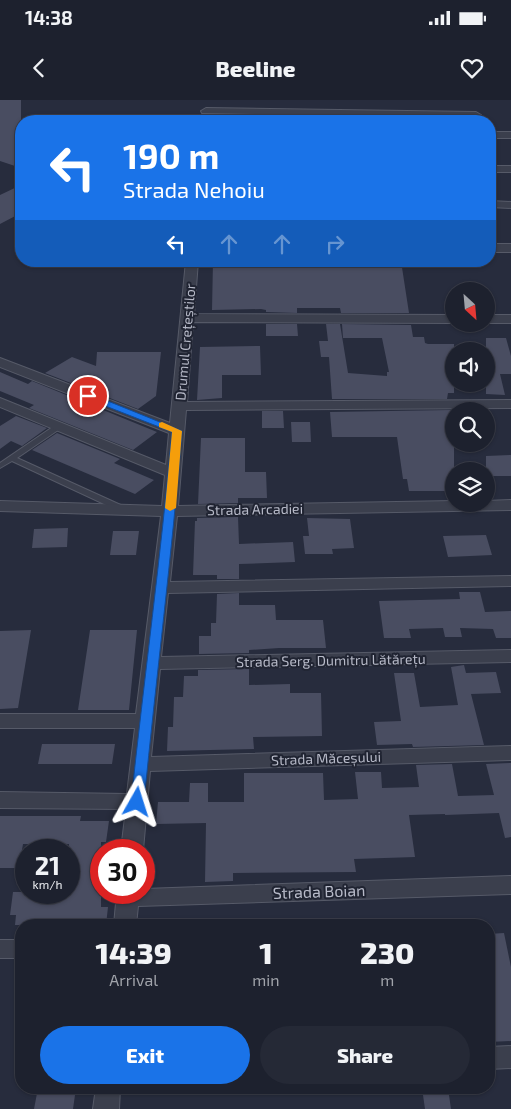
<!DOCTYPE html>
<html lang="en">
<head>
<meta charset="utf-8">
<style>
  body { margin:0; font-family:"Exo 2",sans-serif; background:#252936; color:#f1f3f6; height:100vh; display:flex; flex-direction:column; font-size:19px; white-space:nowrap }
  * { box-sizing:border-box; margin:0 }
  p { font-size:16px; color:#a0a3aa }
  .icon { flex:none; width:28px; height:28px; fill:none; stroke:currentColor; stroke-width:2; stroke-linecap:round; stroke-linejoin:round }
  .map { position:relative; flex:1; overflow:hidden }
  .side { position:absolute; left:15px; top:819px; width:480px; height:175px; display:flex; flex-direction:column; background:#1d212e; border-radius:20px; box-shadow:0 1px 4px #0004,0 0 0 1px #3b3e4a }
  .side>* { flex:none }
  .hud { position:absolute; left:15px; top:15px; width:481px; height:152px; border-radius:20px; box-shadow:0 1px 4px #0004,0 0 0 1px #3b3e4a; background:#1a73e8; color:#fff; overflow:hidden }
  .needle { width:32px; rotate:154deg }
  .tools { position:absolute; left:445px; top:182px; display:grid; gap:10px }
  .tools a { display:grid; place-items:center; width:50px; height:50px; border-radius:50%; background:#1d212e; box-shadow:0 1px 4px #0004,0 0 0 1px #3b3e4a; font-size:25px }
  .speed { position:absolute; left:15px; top:739px; display:flex; gap:10px; font-size:25px; font-weight:700; text-align:center }
  .speed>* { display:grid; place-content:center; width:65px; height:65px; border-radius:50%; background:#1d212e; box-shadow:0 1px 4px #0004,0 0 0 1px #3b3e4a; line-height:1 }
  .speed small { font-size:12px; font-weight:400 }
  .speed .limit { border:8px solid #d22; background:#fff; color:#111 }
  .pin { position:absolute; display:grid; place-items:center; width:42px; height:42px; color:#fff; margin:-21px; border:2px solid #fff; border-radius:50%; box-shadow:0 1px 5px #0007 }
  .me { position:absolute; width:55px; margin:-28px; rotate:6deg; stroke-linejoin:round; filter:drop-shadow(0 0 4px #0008) }
  .turn { display:flex; align-items:center; gap:18px; height:105px; padding:0 25px; font-size:22px }
  .turn .icon { width:65px; height:65px; stroke-width:2.5 }
  .turn b { display:block; font-size:35px; line-height:42px }
  .lanes { display:flex; align-items:center; height:48px; padding:0 25px; background:#0003; justify-content:center; gap:25px; direction:ltr }
  .lanes .off { opacity:.35 }
  .eta { display:flex; justify-content:space-evenly; align-items:center; height:85px; text-align:center }
  .eta b { font-size:30px; font-weight:800; line-height:35px }
  .button { display:flex; gap:10px; margin-top:auto; padding:10px 25px }
  .button a { flex:1; height:58px; border-radius:30px; background:#1a73e8; color:#fff; font-size:20px; font-weight:800; line-height:58px; text-align:center }
  .button a+a { background:#252936; color:#f1f3f6 }
  .status { display:flex; justify-content:space-between; align-items:center; height:35px; padding:0 25px; background:#1d212e; direction:ltr }
  .status svg { height:14px; fill:currentColor }
  header { display:flex; justify-content:space-between; align-items:center; height:65px; padding:0 25px; background:#1d212e; font-size:22px; font-weight:800 }
  .map>svg:first-child { display:block }
</style>
</head>
<body>
<div class="status"><b>14:38</b><svg viewBox="0 0 49 12"><path d="M0 12V9h3v3zM5 12V6h3v6zM10 12V3h3v9zM15 12V0h3v12zM26 1h20v11H26zM47 4h2v5h-2z"/></svg></div>
<header><svg class="icon" aria-label="back" viewBox="0 0 24 24"><path d="M15 5l-7 7 7 7"/></svg>Beeline<svg class="icon" aria-label="heart" viewBox="0 0 24 24"><path d="M12 20l-8-8c-3-5 5-10 8-4 3-6 11-1 8 4z"/></svg></header>
<div class="map">
<svg width="511" height="1009" viewBox="0 0 511 1009">
  <rect width="100%" height="100%" fill="#272c3d"/>
  <path fill="#494d61" d="M0 0H21V68L0 61Z
    M21 85V113L0 124V95Z
    M213 161H401L409 213H341L340 208H297V213L266 212V210L261 209 212 210Z
    M266 224H297L298 236H266Z
    M326 224H340L348 273 387 276V272H389L382 238H343L342 224 411 225 413 237H424L425 243 428 244H454V293H448L447 299H332L329 257H321L319 241H328Z
    M486 238H506L511 256V274H500L505 295 486 294Z
    M260 246 261 275H222V298L197 300 200 247Z
    M97 252H161L156 296 138 309 45 273 72 257 96 266Z
    M0 272 28 284 32 281 157 332 133 350 29 308 34 305 0 291Z
    M450 310 454 326V391H409L407 379H403L397 337H332L330 312Z
    M262 311H283L284 328H262Z
    M16 316 47 328 22 346 11 341 0 349V326Z
    M291 322H310L311 342H292Z
    M57 333 120 359 114 363 154 380 135 394 32 350Z
    M201 338H245V372H266L267 398H238V403L198 404Z
    M511 355V376H486V356Z
    M238 417 239 444 293 442 295 462 239 464V479H217V475H193L195 421H197V418Z
    M307 418 350 419 354 448 332 449 333 454H305L303 436H309Z
    M68 428 67 447 32 448 34 429Z
    M113 431H139L136 455H110Z
    M486 435 492 455 448 457 443 436Z
    M459 492H480L485 512 511 511V538H496L493 529 460 528 462 537H445L443 528 409 529 411 538H384L379 501 460 499Z
    M239 493V505H275L276 520H323L326 548H279L249 550V553L199 554V536H211V523H216L217 494Z
    M31 530 18 608 0 609V531Z
    M90 530H137L129 610H78Z
    M464 565 466 573 496 572 501 593 471 594 484 645 413 647 412 644 377 645 374 622 401 621 394 573H414L420 607 458 605 451 567Z
    M249 569V585L290 584V593H321L322 636 253 637 254 649 167 651 168 627H173L174 597H183L184 576H198V570Z
    M42 644H115L112 664H38Z
    M511 663V737L505 738 499 713 445 715V714L409 715 415 757 354 759 356 772 233 773V781L205 782 206 723 156 724 158 702H189L190 683H208V702H244V673H323L324 700 358 699 355 672H381L382 688 419 687 416 665 452 664 458 696 494 695 486 664Z
    M0 716H81L80 721H109L106 742H101V807H108L106 825H15L16 815H10L13 792H69V744H23L19 768H0Z
    M504 833 511 867V941L489 942V834Z
    M38 988H76L73 1009H34Z
    M422 988H448L451 1009H425Z"/>
  <g fill="none" stroke-linecap="round" stroke-linejoin="round">
    <g stroke="#565a68" stroke-width="2">
      <path id="service" d="M57 324H60L64 326 17 358 125 407 126 409 125 411H119L12 361 0 368V363Z"/>
    </g>
    <g stroke="#565a68" stroke-width="2">
      <path id="minor" d="M206 8 476 12 481 15 476 18 202 13 201 11Z
        M490 32H511V38H490Z
        M490 61 494 62 496 66H511V72H490Z
        M490 101 511 102V108L490 107Z
        M490 144H511V152H490Z
        M186 161H198L194 214 454 215V223L193 222 187 302 511 300V308L186 310 178 406 454 401V404H486V401L511 400V410L177 416 170 482 511 476V486L168 493 161 557 511 550V562L160 569 151 657 511 646V660L150 671 143 750H121L126 709 0 708V692L127 694 135 628H0V614H136L161 416 0 411V401L162 406 165 375 0 307V298L166 365 169 333 0 267V258L170 323Z
        M486 215H511V223H486Z
        M511 776V794L138 806 136 825H114L117 792H144V789Z
        M0 840H21V858H0Z
        M511 946V968L489 969V947Z
        M96 988H120L119 1009H93Z"/>
    </g>
    <use href="#service" fill="#3b3f4d" fill-rule="evenodd"/>
    <use href="#minor" fill="#3b3f4d" fill-rule="evenodd"/>
  </g>
  <path fill="#1a73e8" stroke="#114b97" d="M88 293 182 331C172 455 156 578 144 702L142 706H133L131 702C144 579 161 456 172 332L85 298V294Z"/>
  <path fill="#f59e0b" d="M162 322 182 331 176 408 170 411 165 408 172 332 159 327V323Z"/>
  <g text-anchor="middle" dominant-baseline="central" stroke-width="4" stroke-linejoin="round" paint-order="stroke">
    <g font-size="14" fill="#b7bac8" stroke="#202432">
      <text transform="translate(185 242) rotate(-85)">Drumul Crețeștilor</text>
      <text transform="translate(255 409) rotate(-1)">Strada Arcadiei</text>
      <text transform="translate(331 560) rotate(-1)">Strada Serg. Dumitru Lătărețu</text>
      <text transform="translate(326 658) rotate(-2)">Strada Măceșului</text>
    </g>
    <g font-size="16" fill="#b7bac8" stroke="#202432">
      <text transform="translate(319 791) rotate(-2)">Strada Boian</text>
    </g>
  </g>
</svg>
<div class="tools">
<a><svg class="needle" viewBox="-14 -14 28 28"><path d="M0-13l5 13h-10z" fill="#e53935"/><path d="M0 13l5-13h-10z" fill="#a0a3aa"/></svg></a>
<a><svg class="icon" aria-label="sound" viewBox="0 0 24 24"><path d="M4 9h4l5-4v14l-5-4H4zM17 9q2 3 0 6"/></svg></a>
<a><svg class="icon" aria-label="search" viewBox="0 0 24 24"><circle cx="10" cy="10" r="6"/><path d="M15 15l6 6"/></svg></a>
<a><svg class="icon" aria-label="layers" viewBox="0 0 24 24"><path d="M12 4l9 5-9 5-9-5zM3 14l9 5 9-5"/></svg></a>
</div>
<div class="speed"><div>21<small>km/h</small></div><div class="limit">30</div></div>
<div class="pin" style="left:88px;top:296px;background:#d93025"><svg class="icon" aria-label="arrive" viewBox="0 0 24 24"><path d="M6 21V4h12l-3 4 3 4H6"/></svg></div>
<svg class="me" style="left:137px;top:702px" viewBox="-20 -20 40 40"><path d="M0-17L14 15 0 8-14 15z" fill="#1a73e8" stroke="#fff" stroke-width="4"/></svg>
<div class="hud">
<div class="turn"><svg class="icon" aria-label="left" viewBox="0 0 24 24"><path d="M17 20v-9H6M10 6l-5 5 5 5"/></svg><div><b>190 m</b>Strada Nehoiu</div></div>
<div class="lanes"><svg class="icon" aria-label="left" viewBox="0 0 24 24"><path d="M17 20v-9H6M10 6l-5 5 5 5"/></svg><svg class="icon off" aria-label="ahead" viewBox="0 0 24 24"><path d="M12 20V5M6 11l6-6 6 6"/></svg><svg class="icon off" aria-label="ahead" viewBox="0 0 24 24"><path d="M12 20V5M6 11l6-6 6 6"/></svg><svg class="icon off" aria-label="right" viewBox="0 0 24 24"><path d="M7 20v-9h11M14 6l5 5-5 5"/></svg></div>
</div>
<section class="side">
<div class="eta">
<div><b>14:39</b><p>Arrival</p></div>
<div><b>1</b><p>min</p></div>
<div><b>230</b><p>m</p></div>
</div>
<div class="button"><a>Exit</a><a>Share</a></div>
</section>
</div>
</body>
</html>
